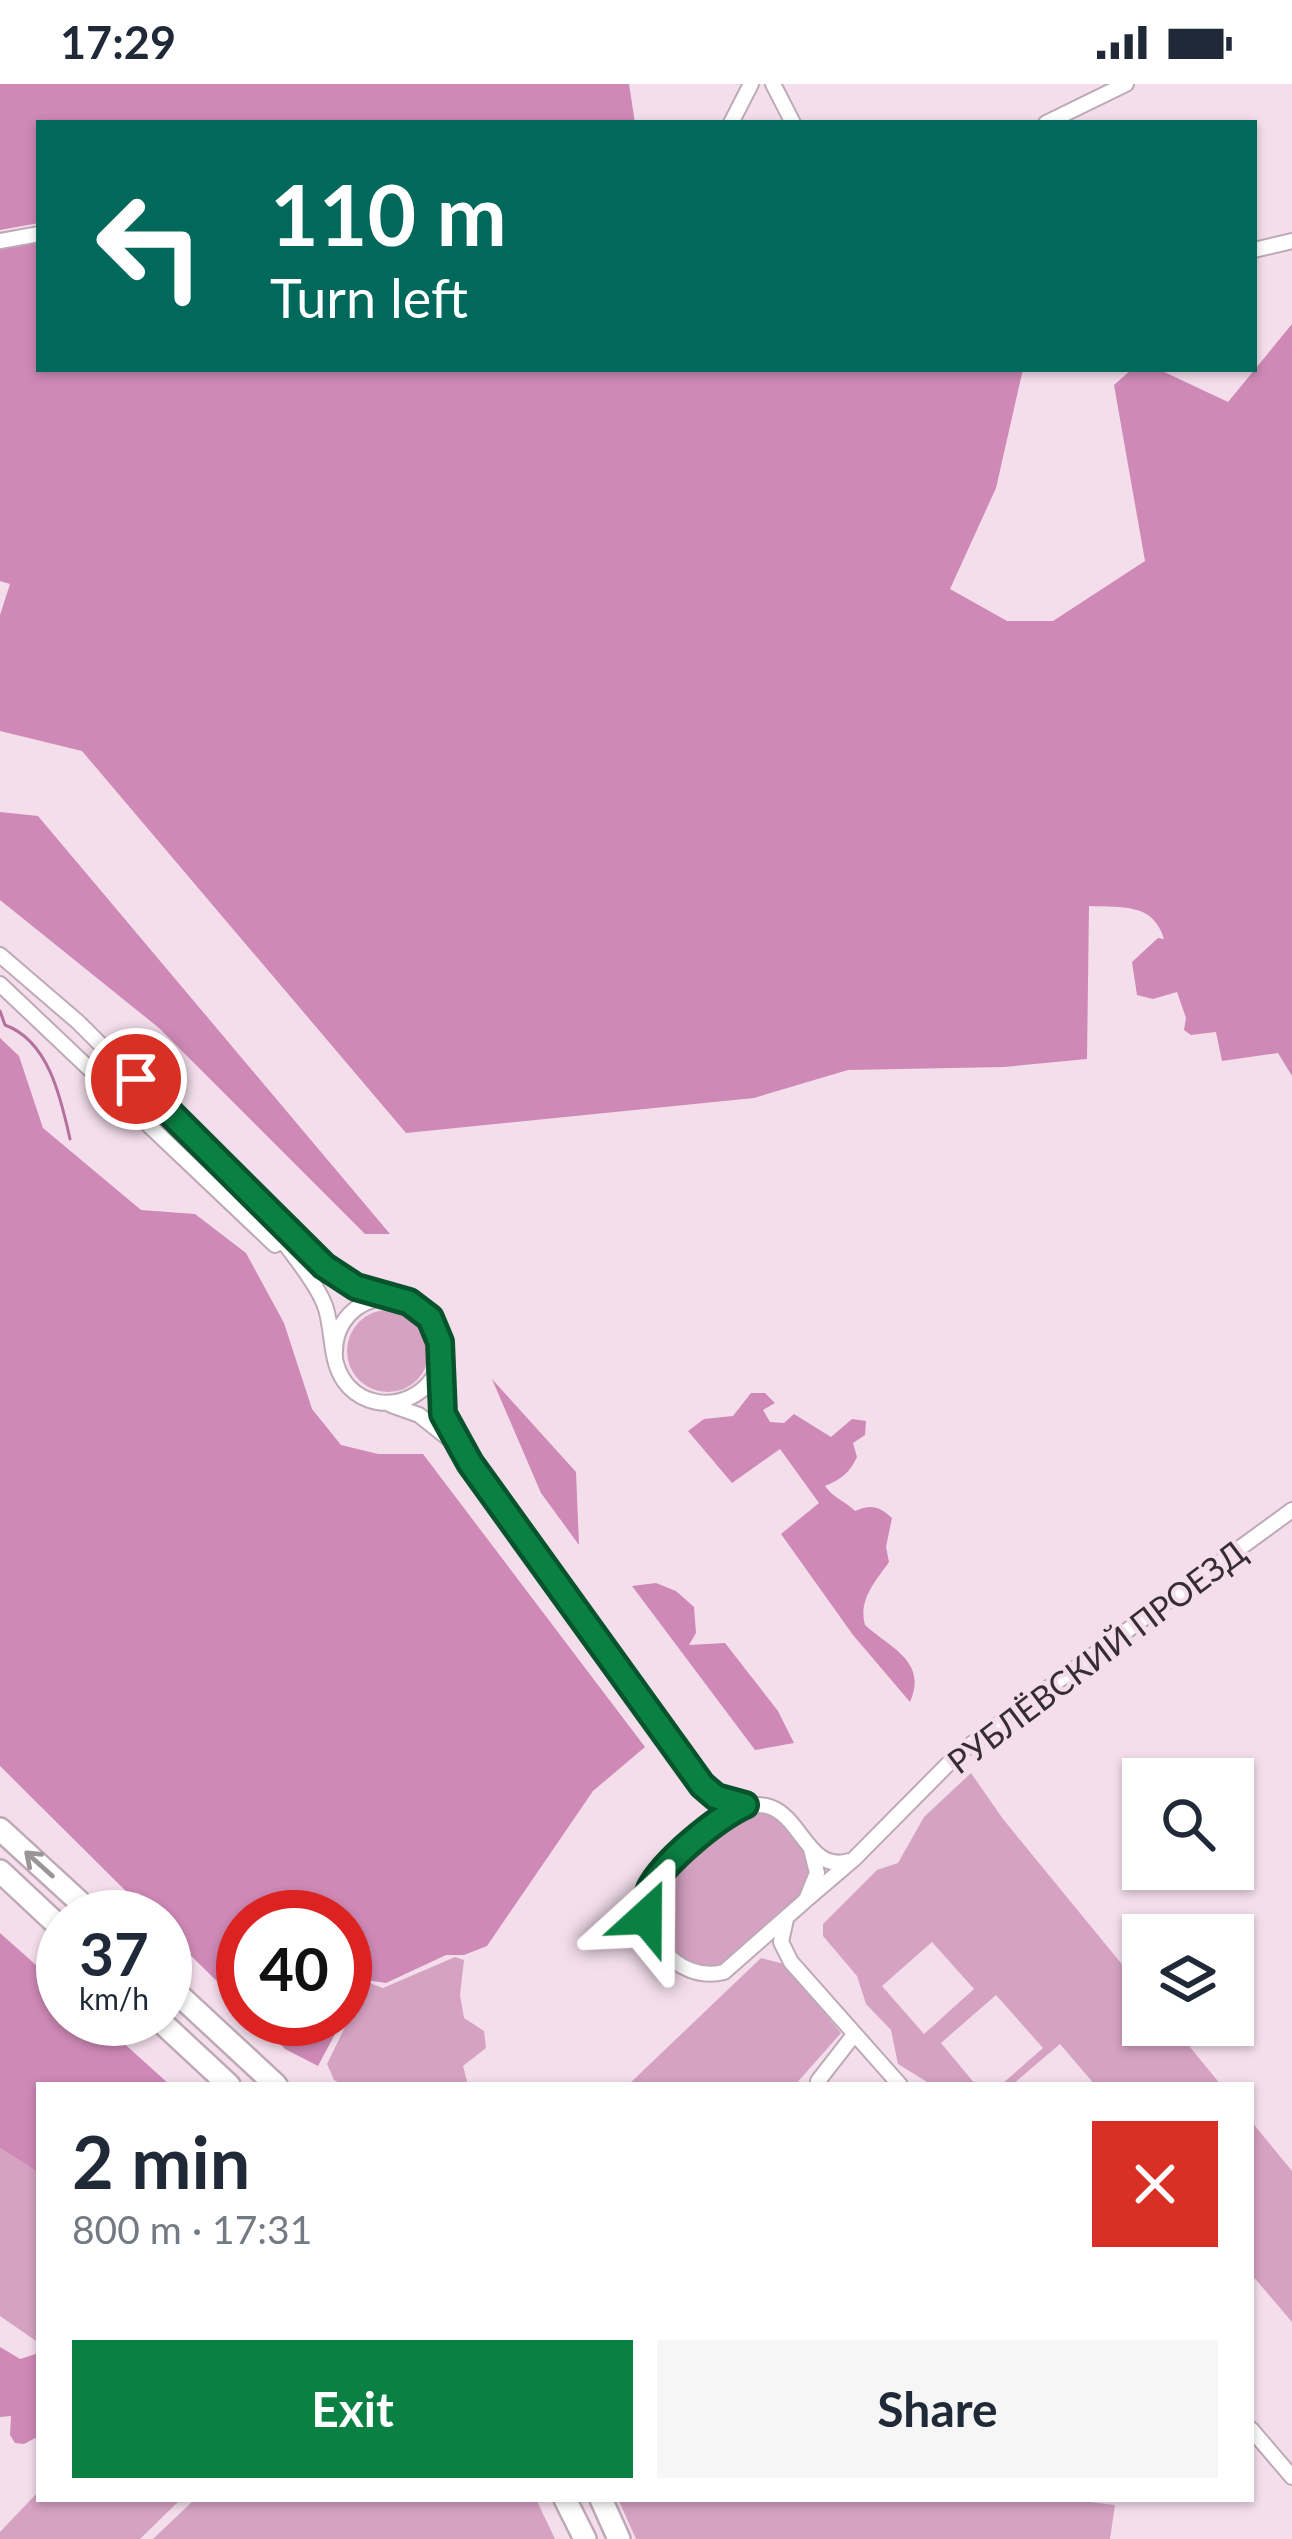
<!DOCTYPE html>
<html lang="en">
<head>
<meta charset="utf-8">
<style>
  body { margin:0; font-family:Lato,sans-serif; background:#f6f6f7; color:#1f2937; height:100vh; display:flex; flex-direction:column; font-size:45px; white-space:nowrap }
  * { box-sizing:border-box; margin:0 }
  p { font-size:39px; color:#747a83 }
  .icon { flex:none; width:66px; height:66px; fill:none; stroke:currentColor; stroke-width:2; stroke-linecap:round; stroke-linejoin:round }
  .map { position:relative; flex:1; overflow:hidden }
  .panel { position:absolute; left:36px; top:1998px; width:1218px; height:420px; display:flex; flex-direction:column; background:#fff; border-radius:0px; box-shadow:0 3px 9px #0004 }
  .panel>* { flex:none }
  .top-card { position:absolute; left:36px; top:36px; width:1221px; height:252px; border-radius:0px; box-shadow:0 3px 9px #0004; background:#00695c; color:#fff; overflow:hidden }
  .controls { position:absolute; left:1122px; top:1674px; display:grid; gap:24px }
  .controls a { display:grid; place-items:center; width:132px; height:132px; border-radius:0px; background:#fff; box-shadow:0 3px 9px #0004; font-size:60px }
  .speed { position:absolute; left:36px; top:1806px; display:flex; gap:24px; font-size:60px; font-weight:700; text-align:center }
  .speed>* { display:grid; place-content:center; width:156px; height:156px; border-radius:50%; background:#fff; box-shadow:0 3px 9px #0004; line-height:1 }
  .speed small { font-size:30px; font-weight:400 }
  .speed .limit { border:18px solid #d22; background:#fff; color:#111 }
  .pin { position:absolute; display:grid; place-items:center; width:102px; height:102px; color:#fff; margin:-51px; border:6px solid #fff; border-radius:50%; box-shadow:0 3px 12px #0007 }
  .me { position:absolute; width:132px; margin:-66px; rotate:24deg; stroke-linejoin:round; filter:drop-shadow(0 0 9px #0008) }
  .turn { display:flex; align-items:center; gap:42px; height:252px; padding:0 36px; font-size:54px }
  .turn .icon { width:156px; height:156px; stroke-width:2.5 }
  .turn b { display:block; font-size:84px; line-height:102px }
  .round { display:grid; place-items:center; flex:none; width:126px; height:126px; border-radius:0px; background:#f6f6f7 }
  .head { display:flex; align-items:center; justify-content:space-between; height:204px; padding:0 36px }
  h1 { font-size:72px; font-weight:700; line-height:90px }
  .cta { display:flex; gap:24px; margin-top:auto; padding:24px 36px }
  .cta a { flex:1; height:138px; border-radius:0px; background:#0b8043; color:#fff; font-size:48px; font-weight:700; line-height:138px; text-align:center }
  .cta a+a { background:#f6f6f7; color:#1f2937 }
  .status { display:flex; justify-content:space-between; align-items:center; height:84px; padding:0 60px; background:#fff; direction:ltr }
  .status svg { height:33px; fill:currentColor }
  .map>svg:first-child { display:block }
</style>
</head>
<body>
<div class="status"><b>17:29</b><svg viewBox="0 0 49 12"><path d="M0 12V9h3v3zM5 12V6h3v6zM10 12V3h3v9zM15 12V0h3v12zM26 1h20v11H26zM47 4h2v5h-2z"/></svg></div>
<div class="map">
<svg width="1292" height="2455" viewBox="0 0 1292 2455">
  <rect width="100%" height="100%" fill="#f4deec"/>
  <path fill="#d5a2c2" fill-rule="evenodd" d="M347 1267a41 41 0 1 1 82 0a41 41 0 1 1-82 0Z
    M971 1689 1003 1735 1143 1906V1941H1172L1221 2001H1095L1060 1960 1012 2001H1001L1043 1964 996 1911 941 1959 976 2001H932L898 1980 891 1946 866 1920 857 1892 823 1852V1840L877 1786 898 1779 924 1733ZM932 1858 974 1905 924 1950 882 1902Z
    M749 1727C772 1729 780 1735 795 1753 805 1765 813 1778 808 1795 802 1819 732 1883 707 1883 689 1882 680 1872 669 1860 659 1850 651 1834 651 1819 651 1792 726 1735 749 1727Z
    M455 1873 464 1876 460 1911 464 1934 484 1947 486 1964 463 1982 468 2001H344L334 1996 327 1980 367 1898 383 1904Z
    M761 1874 784 1880 841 1949 795 2001H628Z
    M1251 2037 1292 2087V2238L1251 2190Z
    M0 2064 39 2089V2259L0 2232Z
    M39 2407V2415H181L140 2455H0V2448Z
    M195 2415H536L555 2455H153Z
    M618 2415H1064L1115 2421 1110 2455H636Z"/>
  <path fill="#ce89b6" d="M0 0H629L635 39H39V139L0 146Z
    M39 156V285H1023L996 404 950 505 1007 537H1053L1145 477 1114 301 1132 285H1158L1228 318 1292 240V992L1278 969 1222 977 1216 948 1191 951 1184 946 1186 934 1177 908 1153 915 1137 911 1132 878 1158 854 1164 855C1153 818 1122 824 1089 822L1087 975 1004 983 848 986 754 1014 406 1049 82 667 0 647V531L10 500 0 497V162Z
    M0 728 38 732 390 1150H365L159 944 0 816Z
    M0 954 19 972 43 1044 141 1126 195 1130 246 1169 284 1239 312 1325 341 1361 378 1370H423L645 1663 593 1707 487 1862 464 1871H446L386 1899 366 1896 345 1931V1833H243V1923L165 1846V1833H152L0 1682Z
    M492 1295 576 1388 579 1461 541 1409Z
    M751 1309H765L775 1319 763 1326 770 1338 784 1339 794 1330 831 1353 852 1335 866 1337 865 1351 853 1359 857 1373C849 1390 841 1395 825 1402 833 1414 845 1417 855 1427 871 1420 879 1422 892 1434L886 1463 889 1478C875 1498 858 1516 865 1541 890 1564 928 1577 910 1618L853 1551 781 1450 819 1419 780 1365 732 1399 688 1347 704 1335 733 1332Z
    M656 1499 676 1507 694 1523 696 1549 689 1561 725 1559 778 1627 794 1659 755 1666 632 1502Z
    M0 1849 63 1905V1935H97L170 2001H39V2089L0 2064Z
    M255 1935H343L318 1982 285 1965Z
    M0 2263 20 2275 39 2269V2352L24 2360 15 2359 10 2351 11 2332 0 2333Z"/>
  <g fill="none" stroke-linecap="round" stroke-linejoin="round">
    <path stroke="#b4719d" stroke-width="3" d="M0 927 5 941C49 957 61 1015 70 1055"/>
    <g stroke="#bea9b6" stroke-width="18">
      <path id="minor" d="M773 0 793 39
        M731 39 751 0
        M1046 39 1126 0
        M0 157 39 150
        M1254 166 1292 157
        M0 871 78 938 222 1082
        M0 900 275 1161
        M218 1078C243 1111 316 1190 326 1225 334 1251 329 1282 349 1303 382 1337 442 1312 441 1265 438 1193 330 1198 335 1275
        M255 1115 339 1194 384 1211
        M440 1284 443 1330 470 1379 702 1701 728 1718 745 1721
        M391 1321 419 1331 448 1354
        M811 1765 817 1789 806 1816 724 1888C675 1900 635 1846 651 1801 674 1774 731 1709 770 1723 802 1734 809 1789 849 1777
        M806 1816 854 1775 958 1670 1292 1426
        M786 1835 781 1858 791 1878 900 2001
        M818 1997 853 1952
        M1251 2345 1292 2393"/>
    </g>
    <g stroke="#bea9b6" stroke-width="26">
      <path id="highway" d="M0 1745 96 1833
        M0 1787 63 1846
        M165 1898 276 2001
        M158 1935 229 2001
        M565 2415 585 2455
        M601 2415 619 2455"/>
    </g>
    <use href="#minor" stroke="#fff" stroke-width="14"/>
    <use href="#highway" stroke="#fff" stroke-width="21"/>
  </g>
  <defs><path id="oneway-shaft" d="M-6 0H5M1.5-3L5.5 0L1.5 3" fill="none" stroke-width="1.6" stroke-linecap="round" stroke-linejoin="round" transform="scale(3)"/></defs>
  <use stroke="#9a9698" href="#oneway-shaft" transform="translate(39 1780) rotate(-138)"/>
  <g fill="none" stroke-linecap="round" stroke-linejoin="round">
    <g stroke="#07532c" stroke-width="30">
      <path id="route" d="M136 995 324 1182 356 1203 409 1218 430 1234 440 1258 443 1330 470 1379 702 1701 716 1713 745 1721C717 1734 664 1777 650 1805 646 1814 646 1823 646 1833"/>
    </g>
    <use href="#route" stroke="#0b8043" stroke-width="21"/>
  </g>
  <g text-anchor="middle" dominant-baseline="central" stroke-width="9" stroke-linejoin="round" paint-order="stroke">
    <g font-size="33" fill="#352d32" stroke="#f4deec">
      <text transform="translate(1096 1572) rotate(-37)">РУБЛЁВСКИЙ ПРОЕЗД</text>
    </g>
  </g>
</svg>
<div class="controls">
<a><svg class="icon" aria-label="search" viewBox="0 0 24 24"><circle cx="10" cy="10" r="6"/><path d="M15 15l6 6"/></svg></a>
<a><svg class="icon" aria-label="layers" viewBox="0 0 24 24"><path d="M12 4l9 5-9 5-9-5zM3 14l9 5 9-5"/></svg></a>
</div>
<div class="speed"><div>37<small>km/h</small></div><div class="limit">40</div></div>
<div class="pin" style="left:136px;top:995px;background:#d93025"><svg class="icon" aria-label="arrive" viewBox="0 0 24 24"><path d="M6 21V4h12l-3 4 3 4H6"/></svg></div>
<svg class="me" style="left:646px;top:1833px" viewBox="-20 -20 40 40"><path d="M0-17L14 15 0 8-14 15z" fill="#0b8043" stroke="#fff" stroke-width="4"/></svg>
<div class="top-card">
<div class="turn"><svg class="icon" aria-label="left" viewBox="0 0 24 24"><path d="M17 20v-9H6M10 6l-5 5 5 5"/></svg><div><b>110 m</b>Turn left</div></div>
</div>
<section class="panel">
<div class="head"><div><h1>2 min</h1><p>800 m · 17:31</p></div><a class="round" style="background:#d93025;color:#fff"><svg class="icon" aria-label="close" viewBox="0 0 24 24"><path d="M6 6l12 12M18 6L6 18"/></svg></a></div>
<div class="cta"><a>Exit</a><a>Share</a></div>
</section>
</div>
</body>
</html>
